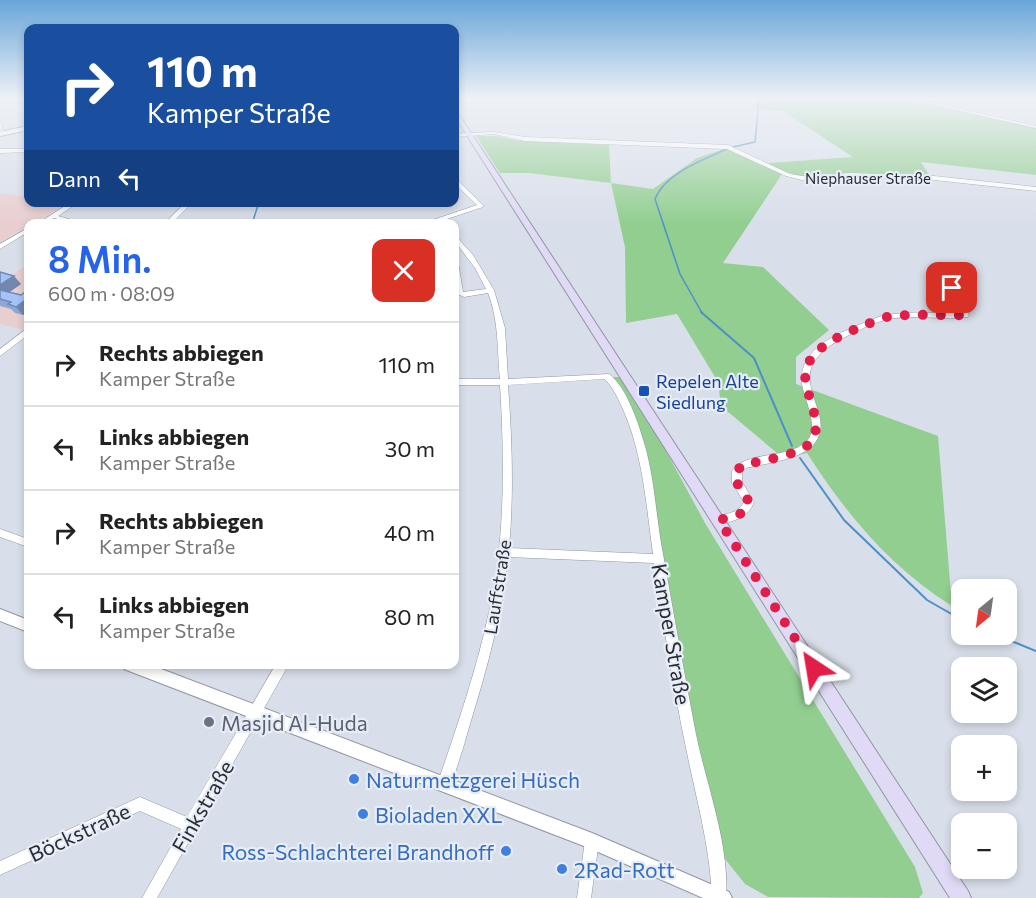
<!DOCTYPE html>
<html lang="de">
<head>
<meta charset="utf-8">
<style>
  body { margin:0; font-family:Commissioner,sans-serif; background:#f6f6f6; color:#222; height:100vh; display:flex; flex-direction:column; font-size:22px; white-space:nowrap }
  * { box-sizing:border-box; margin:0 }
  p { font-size:20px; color:#767676 }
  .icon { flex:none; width:33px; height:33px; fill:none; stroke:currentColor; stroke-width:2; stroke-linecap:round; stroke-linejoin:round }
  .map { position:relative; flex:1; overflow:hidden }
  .details { position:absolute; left:24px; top:219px; width:435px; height:450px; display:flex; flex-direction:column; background:#fff; border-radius:12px; box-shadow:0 3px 9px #0003 }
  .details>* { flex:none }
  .hud { position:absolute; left:24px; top:24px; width:435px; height:183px; border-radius:12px; box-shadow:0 3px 9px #0003; background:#1a4fa0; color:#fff; overflow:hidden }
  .needle { width:39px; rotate:209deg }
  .buttons { position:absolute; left:951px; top:579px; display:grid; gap:12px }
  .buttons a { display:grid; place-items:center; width:66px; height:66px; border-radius:12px; background:#fff; box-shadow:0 3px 9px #0003; font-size:30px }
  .pin { position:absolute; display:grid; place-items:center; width:51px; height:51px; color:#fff; margin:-26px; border-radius:12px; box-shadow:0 3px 9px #0006 }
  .me { position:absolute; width:66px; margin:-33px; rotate:327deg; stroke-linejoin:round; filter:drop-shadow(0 0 4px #0008) }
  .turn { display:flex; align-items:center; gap:21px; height:126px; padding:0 24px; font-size:27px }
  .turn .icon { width:78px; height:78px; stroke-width:2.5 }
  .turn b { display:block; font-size:42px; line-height:51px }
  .then { display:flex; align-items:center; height:57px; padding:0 24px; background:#0003; gap:12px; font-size:22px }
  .round { display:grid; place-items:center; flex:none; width:63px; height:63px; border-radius:12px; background:#f6f6f6 }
  .summary { display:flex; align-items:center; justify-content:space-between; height:102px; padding:0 24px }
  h1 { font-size:36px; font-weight:600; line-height:45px; color:#2563eb }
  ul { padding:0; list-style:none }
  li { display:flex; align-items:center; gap:18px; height:84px; padding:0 24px; border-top:2px solid #e0e0e0 }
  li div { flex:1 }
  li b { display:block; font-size:22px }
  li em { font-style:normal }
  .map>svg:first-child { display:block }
</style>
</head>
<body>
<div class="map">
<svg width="1036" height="898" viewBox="0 0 1036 898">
  <rect width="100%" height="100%" fill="#d9dfea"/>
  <path fill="#e9cecf" d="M0 193 28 197V202L68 203 0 242Z
    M28 264V327L24 330 0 324V283Z"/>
  <path fill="#92ce90" d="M756 99H849L857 101 859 99H906L1036 128V175L921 162 931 178C904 177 877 175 851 174 813 174 806 184 768 163L853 157 783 111 756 109Z
    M476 136H497L515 140 609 145 611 183 653 189 697 158 727 148 782 174 723 263 763 267 829 330 796 357V384L938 436 952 606C890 567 846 514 807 453L783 458 721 406 718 382 677 314 626 323 625 247 611 183 529 173H500Z
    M609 377H626L705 523 915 867 923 893 919 898 768 897 745 884 717 849 636 430Z"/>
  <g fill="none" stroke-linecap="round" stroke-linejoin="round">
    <path stroke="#4b90c6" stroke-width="1.5" d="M733 147 755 142 759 99
      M252 224 259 202
      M702 313 680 274 655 199C665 173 705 159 729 148"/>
    <path stroke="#4b90c6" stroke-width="2" d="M701 312 754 358 792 446
      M800 458 844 520 927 600 962 620
      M994 634 1036 651"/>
    <g stroke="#9096a0" stroke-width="1">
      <path id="minor" d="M908 99H915L1036 126V128Z
        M0 124 2 125 3 134 1 135Z
        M494 132 525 137 728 145 790 174 802 176 851 173 934 176 1036 187V191L934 180 851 177 802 180 786 176 727 149 525 141 494 134 454 137V134Z
        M0 149H28V152L0 153Z
        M454 177 483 205V207L432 224H421L477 205 454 183Z
        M71 202H79L58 216 86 224H74L54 218 45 224H37Z
        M186 202H193L171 224H164Z
        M28 228V232L0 249V244Z
        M454 234 473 255 494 290 505 328 508 379 609 374C627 387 639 425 645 446 655 482 656 518 663 554 673 610 683 667 694 724 704 780 730 841 726 898L712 897C710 846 696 798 686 748 673 687 664 625 654 563L508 557C502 614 487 669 470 724 464 746 457 768 449 790L444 792 439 790 437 785C460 718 483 651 495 582 505 517 504 450 500 385H454V379H500C497 349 499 321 488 293L464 297 456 293 454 280V254L457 256 463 292 486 289 475 268 454 240ZM604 379C613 386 617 397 622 407 643 453 646 504 653 554L509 548C514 493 512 439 508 385Z
        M971 270 973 271 976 276 975 277 960 284 954 291 969 315 968 317C941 321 912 313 885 320 872 323 855 332 843 338 772 375 841 410 814 444 803 459 763 464 746 468L742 472V482L754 502C748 518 735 521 719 524L715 523 714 520 715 517C727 513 738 514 744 502L732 483V471C746 450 788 460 807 441 820 427 804 399 802 384 798 349 836 335 861 324 870 321 878 316 887 315 911 311 936 313 960 313L947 291 956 282 969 275 968 272Z
        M25 330H28V335L0 356V349Z
        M0 529 28 539V547L0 537Z
        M276 664H289L157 898H142L181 829 140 811 0 875V861L140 797 187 817Z
        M592 834 597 836 599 841 591 898H577L585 841 587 836Z"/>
    </g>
    <g stroke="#9096a0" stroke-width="2">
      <path id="tertiary" d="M28 126V130L0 136V132Z
        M0 609 28 620V632L0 621Z
        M122 664H148L592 833 729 892 732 898H703L589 848 129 671 124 669Z"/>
    </g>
    <g stroke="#9096a0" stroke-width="2">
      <path id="secondary" d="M454 107 968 891 971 898H950L454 115Z"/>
    </g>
    <use href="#minor" fill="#fff" fill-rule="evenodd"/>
    <use href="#tertiary" fill="#fff" fill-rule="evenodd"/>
    <use href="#secondary" fill="#e1daf7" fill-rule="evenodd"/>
  </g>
  <path fill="#8ca8d7" d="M0 272 21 284 10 292 21 295 28 290V312L23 315 15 313 11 309 0 306Z"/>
  <path fill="#7288af" d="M14 276 21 284 2 297 0 295V285Z
    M28 298V312L23 315 16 307Z"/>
  <path fill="#a3c3fa" stroke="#7288af" stroke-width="1.5" d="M0 272 14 276 0 285Z
    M0 290 21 295 28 290V298L16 307 8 304 11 302 0 299Z"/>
  <linearGradient id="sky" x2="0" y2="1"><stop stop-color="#69a6da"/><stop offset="0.44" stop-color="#eef1f6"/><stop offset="1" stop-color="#eef1f6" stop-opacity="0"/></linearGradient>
  <rect width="1036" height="224" fill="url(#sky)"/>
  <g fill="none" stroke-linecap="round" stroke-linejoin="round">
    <path stroke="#e11d48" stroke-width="10" stroke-dasharray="0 18" d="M814 668 719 520C731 517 746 516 749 502L737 483 736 471 743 465C760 461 801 455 811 442 823 427 809 400 806 384 799 351 841 335 866 325 872 322 880 318 887 317 912 313 940 316 965 315L950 291 952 288"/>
  </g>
  <rect fill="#1a4fb4" stroke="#e6edf8" stroke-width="2" x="638" y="385" width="12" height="12" rx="3"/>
  <circle fill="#6b7280" stroke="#e6edf8" stroke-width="2" cx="209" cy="722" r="6"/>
  <g fill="#3f7fe0" stroke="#e6edf8" stroke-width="2">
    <circle cx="354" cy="779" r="6"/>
    <circle cx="363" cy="814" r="6"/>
    <circle cx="506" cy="851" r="6"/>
    <circle cx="562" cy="869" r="6"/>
  </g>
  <g text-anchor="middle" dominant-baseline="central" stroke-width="4.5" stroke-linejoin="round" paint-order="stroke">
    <g font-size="15" fill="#2a2c30" stroke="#e6edf8">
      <text x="868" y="178">Niephauser Straße</text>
    </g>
    <g font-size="18" fill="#164399" stroke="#e6edf8" text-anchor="start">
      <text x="656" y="381">Repelen Alte<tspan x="656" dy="21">Siedlung</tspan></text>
    </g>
    <g font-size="18" fill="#2a2c30" stroke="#e6edf8">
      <text transform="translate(497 587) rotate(-81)">Lauffstraße</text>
    </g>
    <g font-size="21" fill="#2a2c30" stroke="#e6edf8">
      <text transform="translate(672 634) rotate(80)">Kamper Straße</text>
      <text transform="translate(202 806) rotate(-60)">Finkstraße</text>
      <text transform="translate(79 832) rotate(-25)">Böckstraße</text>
    </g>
    <g font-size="21" fill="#5b616d" stroke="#e6edf8" text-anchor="start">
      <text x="221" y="722">Masjid Al-Huda</text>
    </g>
    <g font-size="21" fill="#366cbe" stroke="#e6edf8" text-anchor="start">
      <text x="366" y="779">Naturmetzgerei Hüsch</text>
      <text x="375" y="814">Bioladen XXL</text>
      <text x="494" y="851" text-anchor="end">Ross-Schlachterei Brandhoff</text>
      <text x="574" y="869">2Rad-Rott</text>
    </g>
  </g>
</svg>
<div class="buttons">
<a><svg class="needle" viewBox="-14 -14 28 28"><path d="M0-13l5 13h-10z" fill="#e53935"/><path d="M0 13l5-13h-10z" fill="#767676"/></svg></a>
<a><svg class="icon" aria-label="layers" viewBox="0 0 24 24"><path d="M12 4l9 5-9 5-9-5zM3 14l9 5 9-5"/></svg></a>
<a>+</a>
<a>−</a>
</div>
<div class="pin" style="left:952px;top:288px;background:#d93025"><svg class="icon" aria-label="arrive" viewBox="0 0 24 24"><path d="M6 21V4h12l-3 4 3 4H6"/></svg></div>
<svg class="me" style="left:814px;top:668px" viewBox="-20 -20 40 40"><path d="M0-17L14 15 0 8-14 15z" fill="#e11d48" stroke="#fff" stroke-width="4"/></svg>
<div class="hud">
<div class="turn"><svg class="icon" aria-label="right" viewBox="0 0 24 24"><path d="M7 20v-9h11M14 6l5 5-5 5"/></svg><div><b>110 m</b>Kamper Straße</div></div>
<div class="then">Dann<svg class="icon" aria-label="left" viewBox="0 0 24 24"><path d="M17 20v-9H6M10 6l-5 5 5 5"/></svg></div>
</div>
<section class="details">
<div class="summary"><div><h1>8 Min.</h1><p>600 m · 08:09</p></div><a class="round" style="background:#d93025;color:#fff"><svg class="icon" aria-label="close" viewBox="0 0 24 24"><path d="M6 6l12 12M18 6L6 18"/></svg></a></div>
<ul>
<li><svg class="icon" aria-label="right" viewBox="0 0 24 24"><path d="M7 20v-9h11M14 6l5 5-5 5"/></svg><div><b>Rechts abbiegen</b><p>Kamper Straße</p></div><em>110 m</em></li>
<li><svg class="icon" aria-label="left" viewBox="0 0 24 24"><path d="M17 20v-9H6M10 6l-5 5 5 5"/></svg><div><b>Links abbiegen</b><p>Kamper Straße</p></div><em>30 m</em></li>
<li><svg class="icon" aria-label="right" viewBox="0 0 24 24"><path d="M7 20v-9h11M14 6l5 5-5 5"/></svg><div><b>Rechts abbiegen</b><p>Kamper Straße</p></div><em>40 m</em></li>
<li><svg class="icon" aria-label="left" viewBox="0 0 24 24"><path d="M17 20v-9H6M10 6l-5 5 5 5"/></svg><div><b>Links abbiegen</b><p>Kamper Straße</p></div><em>80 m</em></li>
</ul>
</section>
</div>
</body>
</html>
